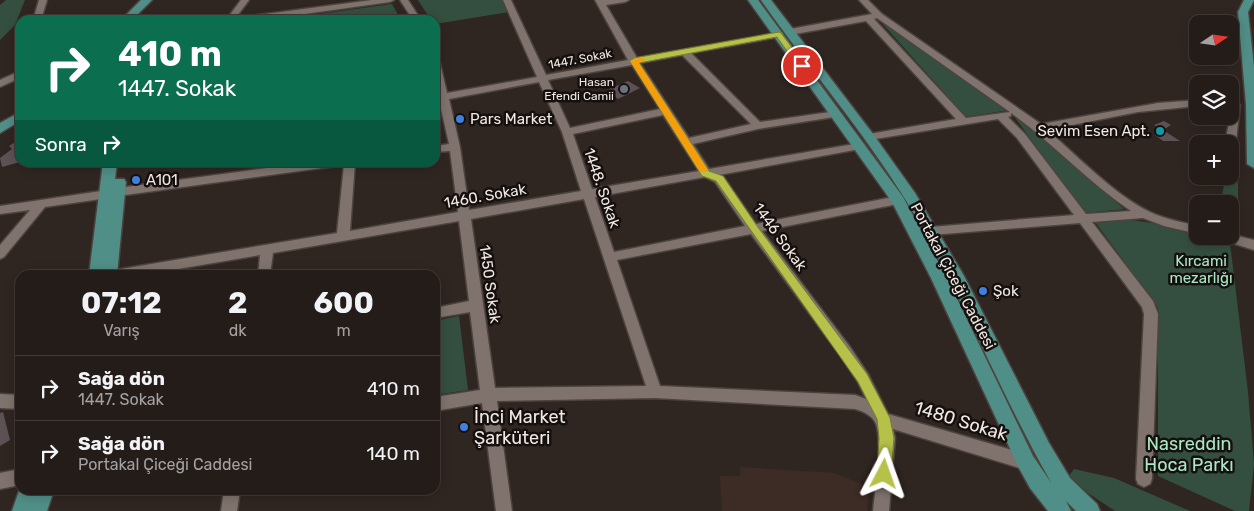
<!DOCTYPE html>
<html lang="tr">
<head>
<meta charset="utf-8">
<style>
  body { margin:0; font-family:Rubik,sans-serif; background:#2c2522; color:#f1f3f6; height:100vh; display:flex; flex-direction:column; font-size:19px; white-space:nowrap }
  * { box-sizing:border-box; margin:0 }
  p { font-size:16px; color:#a3a1a2 }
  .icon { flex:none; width:28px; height:28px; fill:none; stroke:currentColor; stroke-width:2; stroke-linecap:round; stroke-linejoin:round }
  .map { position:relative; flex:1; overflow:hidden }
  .side { position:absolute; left:15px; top:270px; width:425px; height:225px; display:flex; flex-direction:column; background:#241c19; border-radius:15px; box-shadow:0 2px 12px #0003,0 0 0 1px #413a38 }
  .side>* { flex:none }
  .hud { position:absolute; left:15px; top:15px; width:425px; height:152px; border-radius:15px; box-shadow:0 2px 12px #0003,0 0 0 1px #413a38; background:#0b6e4f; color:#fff; overflow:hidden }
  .needle { width:32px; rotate:77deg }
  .fabs { position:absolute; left:1189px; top:15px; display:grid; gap:10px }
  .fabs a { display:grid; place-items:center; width:50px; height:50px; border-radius:10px; background:#241c19; box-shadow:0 2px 12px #0003,0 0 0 1px #413a38; font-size:25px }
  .pin { position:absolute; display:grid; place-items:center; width:42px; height:42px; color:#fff; margin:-21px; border:2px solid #fff; border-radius:50%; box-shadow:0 1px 5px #0007 }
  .me { position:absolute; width:55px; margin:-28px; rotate:4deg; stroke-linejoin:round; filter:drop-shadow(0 0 4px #0008) }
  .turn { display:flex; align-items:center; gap:18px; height:105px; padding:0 20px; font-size:22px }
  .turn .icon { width:65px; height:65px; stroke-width:2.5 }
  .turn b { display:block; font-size:35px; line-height:42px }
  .then { display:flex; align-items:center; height:48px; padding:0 20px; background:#0003; gap:10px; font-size:19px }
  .eta { display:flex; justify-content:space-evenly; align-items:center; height:85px; text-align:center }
  .eta b { font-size:30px; font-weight:700; line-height:35px }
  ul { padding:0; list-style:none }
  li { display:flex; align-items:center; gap:15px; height:65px; padding:0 20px; border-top:1px solid #413a38 }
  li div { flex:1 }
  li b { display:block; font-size:19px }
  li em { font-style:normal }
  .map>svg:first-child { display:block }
</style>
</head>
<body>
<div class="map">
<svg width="1254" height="511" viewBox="0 0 1254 511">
  <rect width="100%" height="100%" fill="#302621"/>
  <path fill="#3d2c25" d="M740 467 834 473 869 487 867 511H722L720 476H740Z"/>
  <path fill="#344f40" d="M6 0H25L15 25 0 40V5Z
    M418 0H502L509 12 435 24V20H431Z
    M392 4 401 20H314L312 15Z
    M880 21 1009 110 966 117Z
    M1021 118 1124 209 1085 213 1016 119Z
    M1230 162 1238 164V236L1230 233V204H1220L1226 176H1230Z
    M1125 219 1173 226 1197 233 1198 236H1208L1230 243 1248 392 1254 464 1249 511H1235L1158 476V308L1096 223Z
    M459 316 468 390 435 395V321Z
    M1074 469 1114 478 1190 511H1115L1088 493 1069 476Z"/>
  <path fill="#5e5155" d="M628 81 640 88 618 99 607 90Z
    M1164 121 1171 125 1163 130 1180 141H1163L1155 135 1160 129 1154 125Z
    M20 139V162L2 167 0 158 12 149 9 146Z
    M3 412 10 440 0 446V413Z"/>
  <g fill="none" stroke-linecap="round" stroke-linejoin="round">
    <g stroke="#4c433f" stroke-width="3">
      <path id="minor" d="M39 0H47L41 20H33Z
        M241 0H249L234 20H226Z
        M372 0H394L390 2 262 20H239L243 17Z
        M400 0H408L421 20H413Z
        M503 0H511L546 75 628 60 595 0H629L625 2 606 5 637 58 782 32 783 34 779 37 691 53 760 122 837 111 842 114 841 116 758 129 693 144 709 169 860 143 864 144 865 146 864 148 860 149 719 175 723 176 756 224 898 196 902 197 904 200 898 204 762 231 850 347 868 374 888 414 1026 454 1032 457 1034 462 1032 467 1026 470 893 429 895 438 889 511H873C875 489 883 443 876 424 873 416 863 411 855 409L655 398 497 401 512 511H496L482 403 435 411V397L480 390 470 312 435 318V308L469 301 459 221 273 253 270 275H258L260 255 143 275H109L110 272 115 270 337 233 344 165 118 196 114 194 108 198 45 207 4 257 0 259V245L30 210 0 214V206L108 190 112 192 118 188 311 162H355L350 231 458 212 450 151 435 152V146L449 144 435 83V60L440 63 447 93 537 77ZM682 55 751 124 689 138 640 63ZM632 65 660 109 570 128 548 80ZM539 82 562 132 581 191 469 210 460 147 449 99ZM663 115 699 171 592 189 573 134ZM705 177 715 182 745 226 614 252 595 197ZM584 199 646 386 495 388 471 219ZM751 234 840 355 858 382 866 399 855 395 660 386 617 260Z
        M859 0H868L882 14 1041 124 1158 103 1198 100V106L1138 112 1047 130C1078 156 1113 194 1150 212 1165 219 1181 222 1198 226V234L1164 226 1143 218 1092 222 1153 301 1158 314 1152 479 1150 484 1144 487 1138 484 1136 479 1144 314 1142 307 1080 223 931 235 927 234 925 231 931 227 1074 215 1017 138 998 119 869 140 865 139 864 137 865 135 869 134 956 119 866 21 790 35 786 32 790 29 872 14ZM877 18 1010 112 966 118 874 19ZM1011 113C1053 143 1088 182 1131 211L1086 214 1025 134 1008 117 1011 116Z
        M20 71V78L0 87V80Z
        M1230 101 1240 105 1235 150 1230 153V144H1225L1230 116Z
        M1230 234 1254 240V250L1219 239 1217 236H1230Z
        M0 394 20 395V409L0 408Z
        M20 469V485L0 489V473Z
        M224 490H240L237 511H221Z"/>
    </g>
    <g stroke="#4c433f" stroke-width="3">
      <path id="major" d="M141 0H152L132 20H121Z
        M748 0H758L903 197 947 278 1033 456 1052 484C999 391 960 290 905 199 862 129 808 67 761 0H771L873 134 915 193 964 276 1049 443 1070 478 1097 504 1100 511H1076L1066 501 1071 511H1048L1030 488 1019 468 931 278 892 202Z
        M1244 0H1254L1248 12 1254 67V168L1247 164 1246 105 1238 12Z
        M20 112V121L0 133V123Z
        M103 162H117L115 179H124L126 182 117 275H89Z
        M20 488V490H54L47 511H12Z"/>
    </g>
    <use href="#minor" fill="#80736e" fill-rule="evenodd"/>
    <use href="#major" fill="#508f88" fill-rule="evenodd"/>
  </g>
  <path fill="#b6c149" stroke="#767d2f" d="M779 32 781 33 805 65V68H799L777 37 639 63 709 171 723 176 757 226 867 374 890 418 894 438 891 474 889 478 884 480 879 478 877 474 879 438 877 419 858 382 716 181 702 176 630 61 634 58Z"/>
  <path fill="#f59e0b" d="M641 57 645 60 639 63 708 170 707 172H700L630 61Z"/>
  <circle fill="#6b7280" stroke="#15100e" stroke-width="2" cx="624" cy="89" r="5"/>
  <g fill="#3f7fe0" stroke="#15100e" stroke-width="2">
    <circle cx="460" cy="119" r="5"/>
    <circle cx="136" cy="180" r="5"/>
    <circle cx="983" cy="291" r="5"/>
    <circle cx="464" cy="427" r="5"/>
  </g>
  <circle fill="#0f9aa8" stroke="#15100e" stroke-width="2" cx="1160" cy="131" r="5"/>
  <g text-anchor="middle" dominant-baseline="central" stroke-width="5" stroke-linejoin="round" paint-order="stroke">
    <g font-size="12" fill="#f0e8e5" stroke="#15100e">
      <text transform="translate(580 59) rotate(-11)">1447. Sokak</text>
    </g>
    <g font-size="12" fill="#f0e8e5" stroke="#15100e" text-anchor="end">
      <text x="614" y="82">Hasan<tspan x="614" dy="14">Efendi Camii</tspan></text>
    </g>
    <g font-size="15" fill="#f0e8e5" stroke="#15100e" text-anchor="start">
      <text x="470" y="119">Pars Market</text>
      <text x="1150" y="131" text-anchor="end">Sevim Esen Apt.</text>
      <text x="146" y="180">A101</text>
      <text x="993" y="291">Şok</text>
    </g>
    <g font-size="15" fill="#f0e8e5" stroke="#15100e">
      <text transform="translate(602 188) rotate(71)">1448. Sokak</text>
      <text transform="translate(485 196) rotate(-10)">1460. Sokak</text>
      <text transform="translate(780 237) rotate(54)">1446 Sokak</text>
      <text transform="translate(953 276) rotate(62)">Portakal Çiceği Caddesi</text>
      <text transform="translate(490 284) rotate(82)">1450 Sokak</text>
    </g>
    <g font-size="15" fill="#a8e9c4" stroke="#15100e">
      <text x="1201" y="261">Kırcami<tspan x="1201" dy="17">mezarlığı</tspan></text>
    </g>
    <g font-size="18" fill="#f0e8e5" stroke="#15100e" text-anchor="start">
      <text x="474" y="417">İnci Market<tspan x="474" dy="21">Şarküteri</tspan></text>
    </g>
    <g font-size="18" fill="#f0e8e5" stroke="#15100e">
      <text transform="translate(961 421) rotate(17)">1480 Sokak</text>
    </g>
    <g font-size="18" fill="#a8e9c4" stroke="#15100e">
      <text x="1189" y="444">Nasreddin<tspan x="1189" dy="21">Hoca Parkı</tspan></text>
    </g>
  </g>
</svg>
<div class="fabs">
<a><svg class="needle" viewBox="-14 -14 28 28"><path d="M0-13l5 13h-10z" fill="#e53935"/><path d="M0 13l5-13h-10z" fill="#a3a1a2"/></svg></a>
<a><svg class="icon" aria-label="layers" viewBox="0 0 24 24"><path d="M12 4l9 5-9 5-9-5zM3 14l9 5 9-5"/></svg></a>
<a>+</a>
<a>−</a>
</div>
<div class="pin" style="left:802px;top:66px;background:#d93025"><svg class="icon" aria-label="arrive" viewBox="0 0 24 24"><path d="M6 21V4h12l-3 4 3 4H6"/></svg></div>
<svg class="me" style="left:884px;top:474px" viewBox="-20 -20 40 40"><path d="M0-17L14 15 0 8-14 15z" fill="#b6c149" stroke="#fff" stroke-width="4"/></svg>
<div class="hud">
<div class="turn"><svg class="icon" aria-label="right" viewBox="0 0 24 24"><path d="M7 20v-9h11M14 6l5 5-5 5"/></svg><div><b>410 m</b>1447. Sokak</div></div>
<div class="then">Sonra<svg class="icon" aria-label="right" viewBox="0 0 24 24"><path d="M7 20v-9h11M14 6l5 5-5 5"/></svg></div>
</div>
<section class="side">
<div class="eta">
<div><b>07:12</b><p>Varış</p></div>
<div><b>2</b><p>dk</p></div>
<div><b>600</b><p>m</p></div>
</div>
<ul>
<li><svg class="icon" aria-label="right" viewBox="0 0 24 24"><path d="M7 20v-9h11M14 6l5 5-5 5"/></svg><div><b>Sağa dön</b><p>1447. Sokak</p></div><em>410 m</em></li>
<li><svg class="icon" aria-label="right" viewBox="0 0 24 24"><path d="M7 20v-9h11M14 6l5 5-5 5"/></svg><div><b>Sağa dön</b><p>Portakal Çiceği Caddesi</p></div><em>140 m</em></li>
</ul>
</section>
</div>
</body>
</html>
